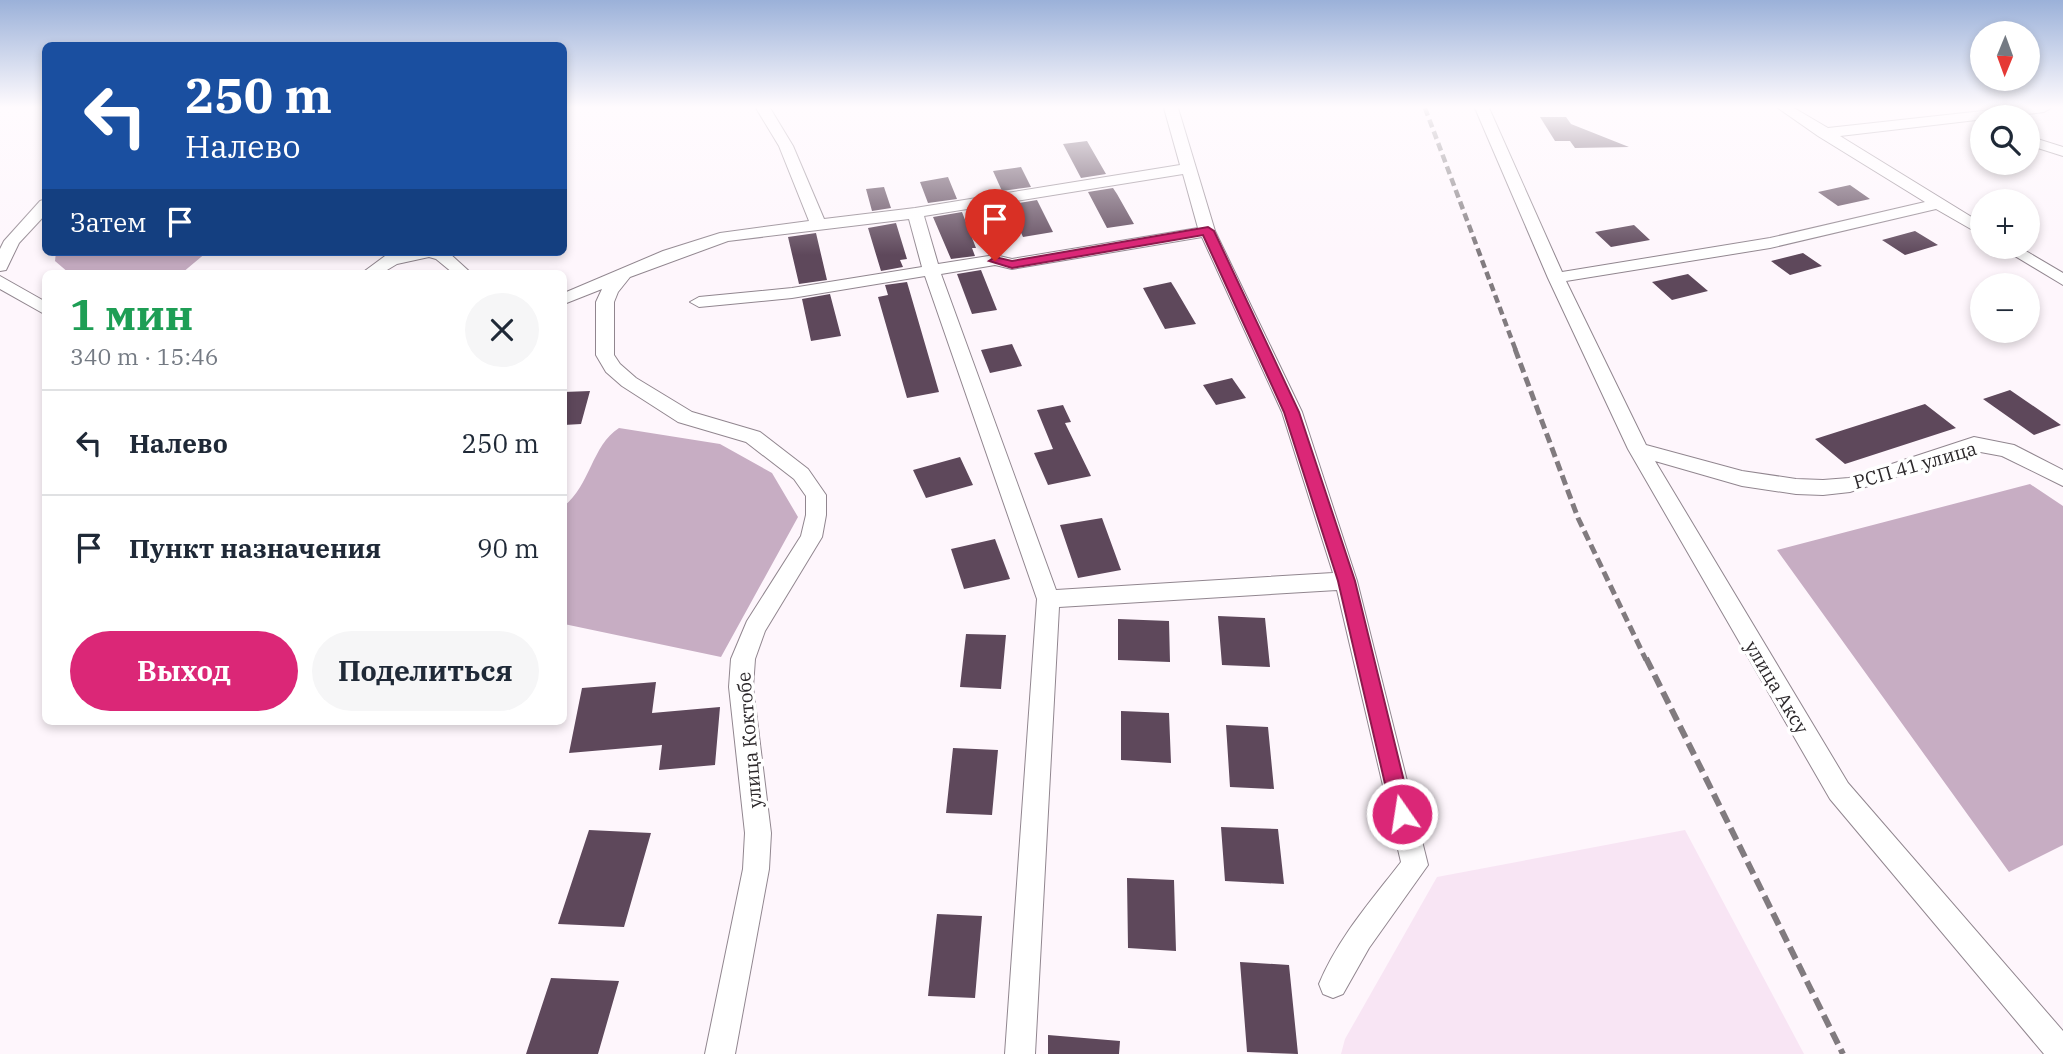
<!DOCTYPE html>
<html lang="ru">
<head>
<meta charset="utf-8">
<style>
  body { margin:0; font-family:"IBM Plex Serif",serif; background:#f6f6f7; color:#1f2937; height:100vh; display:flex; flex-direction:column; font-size:26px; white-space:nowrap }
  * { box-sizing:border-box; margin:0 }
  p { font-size:23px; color:#747a83 }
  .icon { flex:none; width:38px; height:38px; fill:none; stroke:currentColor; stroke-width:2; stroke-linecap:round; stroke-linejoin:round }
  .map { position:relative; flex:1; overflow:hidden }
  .details { position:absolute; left:42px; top:270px; width:525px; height:455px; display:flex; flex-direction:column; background:#fff; border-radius:10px; box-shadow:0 4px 10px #0003 }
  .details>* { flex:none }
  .banner { position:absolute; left:42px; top:42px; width:525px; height:214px; border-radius:10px; box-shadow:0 4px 10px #0003; background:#1a4fa0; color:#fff; overflow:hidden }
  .needle { width:46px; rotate:181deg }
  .fabs { position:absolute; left:1970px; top:21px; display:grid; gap:14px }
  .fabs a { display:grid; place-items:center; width:70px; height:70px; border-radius:50%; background:#fff; box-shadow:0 4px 10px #0003; font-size:35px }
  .pin { position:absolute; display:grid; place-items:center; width:60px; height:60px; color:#fff; margin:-72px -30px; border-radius:50% 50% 50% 0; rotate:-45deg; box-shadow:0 0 7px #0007 }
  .pin .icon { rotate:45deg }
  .me { position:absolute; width:77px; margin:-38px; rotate:347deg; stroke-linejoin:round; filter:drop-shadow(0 0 5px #0008) }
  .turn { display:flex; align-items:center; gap:24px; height:147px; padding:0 28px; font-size:32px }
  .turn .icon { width:91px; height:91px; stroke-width:2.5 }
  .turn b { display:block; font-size:49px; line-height:60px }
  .then { display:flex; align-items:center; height:66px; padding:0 28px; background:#0003; gap:14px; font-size:26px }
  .round { display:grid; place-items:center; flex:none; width:74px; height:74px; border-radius:37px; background:#f6f6f7 }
  .overview { display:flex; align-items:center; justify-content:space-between; height:119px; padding:0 28px }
  h1 { font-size:42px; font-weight:800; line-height:52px; color:#1e9e55 }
  .primary-button { display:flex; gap:14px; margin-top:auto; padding:14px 28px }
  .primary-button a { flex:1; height:80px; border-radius:42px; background:#db2777; color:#fff; font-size:28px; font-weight:800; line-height:80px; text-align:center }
  .primary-button a+a { background:#f6f6f7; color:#1f2937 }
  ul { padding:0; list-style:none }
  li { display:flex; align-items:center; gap:21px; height:105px; padding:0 28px; border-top:2px solid #e0e1e3 }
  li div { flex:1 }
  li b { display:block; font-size:26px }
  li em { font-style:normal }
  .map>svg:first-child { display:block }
</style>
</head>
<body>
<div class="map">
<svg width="2063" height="1054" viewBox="0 0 2063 1054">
  <rect width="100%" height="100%" fill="#fef6fc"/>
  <path fill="#f8e5f4" d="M1685 830 1804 1054H1341L1345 1039 1437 877Z"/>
  <path fill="#c7adc3" d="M56 252H207L182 273H69L55 261Z
    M619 428 720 444 772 473 798 517 721 657 564 624V506C590 486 592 445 619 428Z
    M2030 484 2063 506V845L2009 872 1777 550Z"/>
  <path fill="#5e485b" d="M1540 117H1566L1571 124 1629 147 1575 148 1570 141H1555Z
    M1087 141 1106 174 1081 178 1063 144Z
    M1021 167 1031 187 1002 191 993 171Z
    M948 177 957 199 928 203 920 182Z
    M1850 185 1870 199 1838 206 1818 192Z
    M884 187 891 208 872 211 866 189Z
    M1113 188 1117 194 1134 224 1107 228 1088 192Z
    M1037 200 1053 232 1023 237 1008 205Z
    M962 212 976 248H972L975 256 951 259 933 217Z
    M896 223 907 259 900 260 903 267 881 271 868 228Z
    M1634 225 1650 240 1611 247 1595 232Z
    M1915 231 1938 245 1905 255 1882 240Z
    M816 233 827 280 799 284 788 237Z
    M1803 253 1822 266 1790 275 1771 261Z
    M981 270 997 310 972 314 957 274Z
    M1688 274 1708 291 1672 300 1652 282Z
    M907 282 939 392 907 398 878 297 888 295 885 285Z
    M1171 282 1176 290 1196 324 1165 329 1143 288Z
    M830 294 841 336 811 341 802 299Z
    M1012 344 1022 366 990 373 981 350Z
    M1232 378 1246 398 1216 405 1203 385Z
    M2010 390 2061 425 2034 435 1983 399Z
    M590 391 581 424 564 425V392Z
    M1925 404 1956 428 1845 464 1815 439Z
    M1063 405 1071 422 1065 423 1091 476 1048 485 1034 453 1053 449 1037 410Z
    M960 457 973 485 926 498 913 470Z
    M1102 518 1121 570 1078 578 1060 525Z
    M995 539 1010 579 964 589 951 549Z
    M1218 616 1265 618 1270 667 1222 665Z
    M1118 619 1169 621 1170 662 1118 660Z
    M966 634 1006 635 1001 689 960 687Z
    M656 682 652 713 720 707 715 765 659 770 662 745 569 753 582 688Z
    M1121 711 1169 713 1171 763 1121 760Z
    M1226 725 1268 727 1274 789 1230 787Z
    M953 748 998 750 992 815 946 813Z
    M1221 827 1278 829 1284 884 1225 881Z
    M589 830 651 833 624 927 558 924Z
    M1127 878 1174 880 1176 951 1128 948Z
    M937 914 982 916 975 998 928 996Z
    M1240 962 1289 965 1298 1054 1247 1052Z
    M551 978 619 981 598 1054H526Z
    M1048 1035 1120 1041 1119 1054H1048Z"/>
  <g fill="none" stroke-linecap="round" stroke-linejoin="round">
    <g stroke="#91868f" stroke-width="2">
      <path id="minor" d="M756 108H770L793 146 824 219 915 208 1180 165 1164 108H1178L1215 231 1302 412 1357 581 1428 865 1369 948 1343 994 1333 998 1323 994 1319 984C1338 938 1371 901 1401 862L1337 590 1059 607 1035 1054H1005L1037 599 925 276 792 298 699 307 690 302 699 297 792 288 922 267 909 219 728 241 630 277 618 292 614 302V355L620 364 636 378 692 412 760 432 808 469 826 495V515L822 537 765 631 755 659 753 687 771 833 769 869 735 1054H705L743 869 745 833 729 687 731 659 747 621 801 536 806 515V496L794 479 746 442 678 422 622 386 606 372 596 355V302L602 289 564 304V293L663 251 720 233 809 221 779 146ZM1183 174 1198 228 1012 259 995 255 938 264 924 216ZM1202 237 1282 412 1333 573 1056 590 941 274 995 265 1012 269Z
        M1475 108H1489L1562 272 1770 238 1925 202 1818 136 1778 108H1794L1828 128 2010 108H2051L2044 112 1840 136 1983 224V236L1936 209 1770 248 1566 281 1646 445 1742 471 1796 479 1823 480 1849 478 1974 437 2014 445 2063 470V486L2002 456 1975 451 1850 492 1823 495 1796 494 1742 486 1655 461 1848 783 2063 1031V1054H2044L1830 799 1628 449 1548 278Z
        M2028 136 2063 147V156L2028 145Z
        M46 199V214L19 243 6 270 0 271V249L4 241 40 201Z
        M2000 247H2019L2063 273V285Z
        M405 252H448L471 273H453L436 259 429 257 397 264 382 273H362L385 256Z
        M0 276 46 302V315L0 289Z"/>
    </g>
    <use href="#minor" fill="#fff" fill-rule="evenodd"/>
    <path stroke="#817b7f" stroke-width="4.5" stroke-dasharray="8 4.5" stroke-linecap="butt" d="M1425 108 1516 351"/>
    <path stroke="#817b7f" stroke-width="5" stroke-dasharray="10 5" stroke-linecap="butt" d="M1515 349 1578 518 1646 660"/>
    <path stroke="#817b7f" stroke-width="6" stroke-dasharray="13 6" stroke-linecap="butt" d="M1646 658 1843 1054"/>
  </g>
  <linearGradient id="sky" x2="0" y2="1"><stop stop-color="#9bb1d9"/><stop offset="0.42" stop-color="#fffbfe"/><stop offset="1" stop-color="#fffbfe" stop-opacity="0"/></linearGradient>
  <rect width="2063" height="255" fill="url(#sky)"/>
  <path fill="#db2777" stroke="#8e194d" stroke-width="2" d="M1208 227 1214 231 1299 412 1355 581 1412 814 1409 820 1402 823 1395 820 1392 814 1338 581 1284 412 1203 235 1012 268 989 261 995 257 1012 261Z"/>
  <g text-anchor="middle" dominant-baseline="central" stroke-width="7" stroke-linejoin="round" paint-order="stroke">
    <g font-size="19" fill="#2c282b" stroke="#fff">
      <text transform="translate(1915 465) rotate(-16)">РСП 41 улица</text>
      <text transform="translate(1777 687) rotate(59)">улица Аксу</text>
      <text transform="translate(749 740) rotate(-95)">улица Коктобе</text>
    </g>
  </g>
</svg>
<div class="fabs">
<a><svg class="needle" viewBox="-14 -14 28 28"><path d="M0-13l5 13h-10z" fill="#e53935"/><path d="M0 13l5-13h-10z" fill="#747a83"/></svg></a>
<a><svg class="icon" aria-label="search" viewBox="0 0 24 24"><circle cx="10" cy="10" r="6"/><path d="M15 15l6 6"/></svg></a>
<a>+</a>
<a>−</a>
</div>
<div class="pin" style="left:995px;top:261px;background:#d93025"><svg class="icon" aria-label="arrive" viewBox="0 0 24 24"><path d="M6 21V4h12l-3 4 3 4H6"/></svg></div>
<svg class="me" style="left:1402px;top:814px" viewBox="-20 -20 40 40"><circle r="17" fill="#db2777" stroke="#fff" stroke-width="3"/><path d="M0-11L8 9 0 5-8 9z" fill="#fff"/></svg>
<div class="banner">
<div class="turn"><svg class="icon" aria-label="left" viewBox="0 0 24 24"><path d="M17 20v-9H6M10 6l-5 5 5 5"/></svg><div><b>250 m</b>Налево</div></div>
<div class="then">Затем<svg class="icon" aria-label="arrive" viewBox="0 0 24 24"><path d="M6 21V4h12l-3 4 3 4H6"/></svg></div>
</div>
<section class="details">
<div class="overview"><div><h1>1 мин</h1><p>340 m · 15:46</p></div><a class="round"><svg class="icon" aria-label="close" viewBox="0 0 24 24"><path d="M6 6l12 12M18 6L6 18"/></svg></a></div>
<ul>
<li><svg class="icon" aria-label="left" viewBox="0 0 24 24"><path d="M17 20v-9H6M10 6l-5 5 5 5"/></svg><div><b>Налево</b></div><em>250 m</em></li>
<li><svg class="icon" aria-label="arrive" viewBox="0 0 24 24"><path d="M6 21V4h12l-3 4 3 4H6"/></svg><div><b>Пункт назначения</b></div><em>90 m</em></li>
</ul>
<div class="primary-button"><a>Выход</a><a>Поделиться</a></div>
</section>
</div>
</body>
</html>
